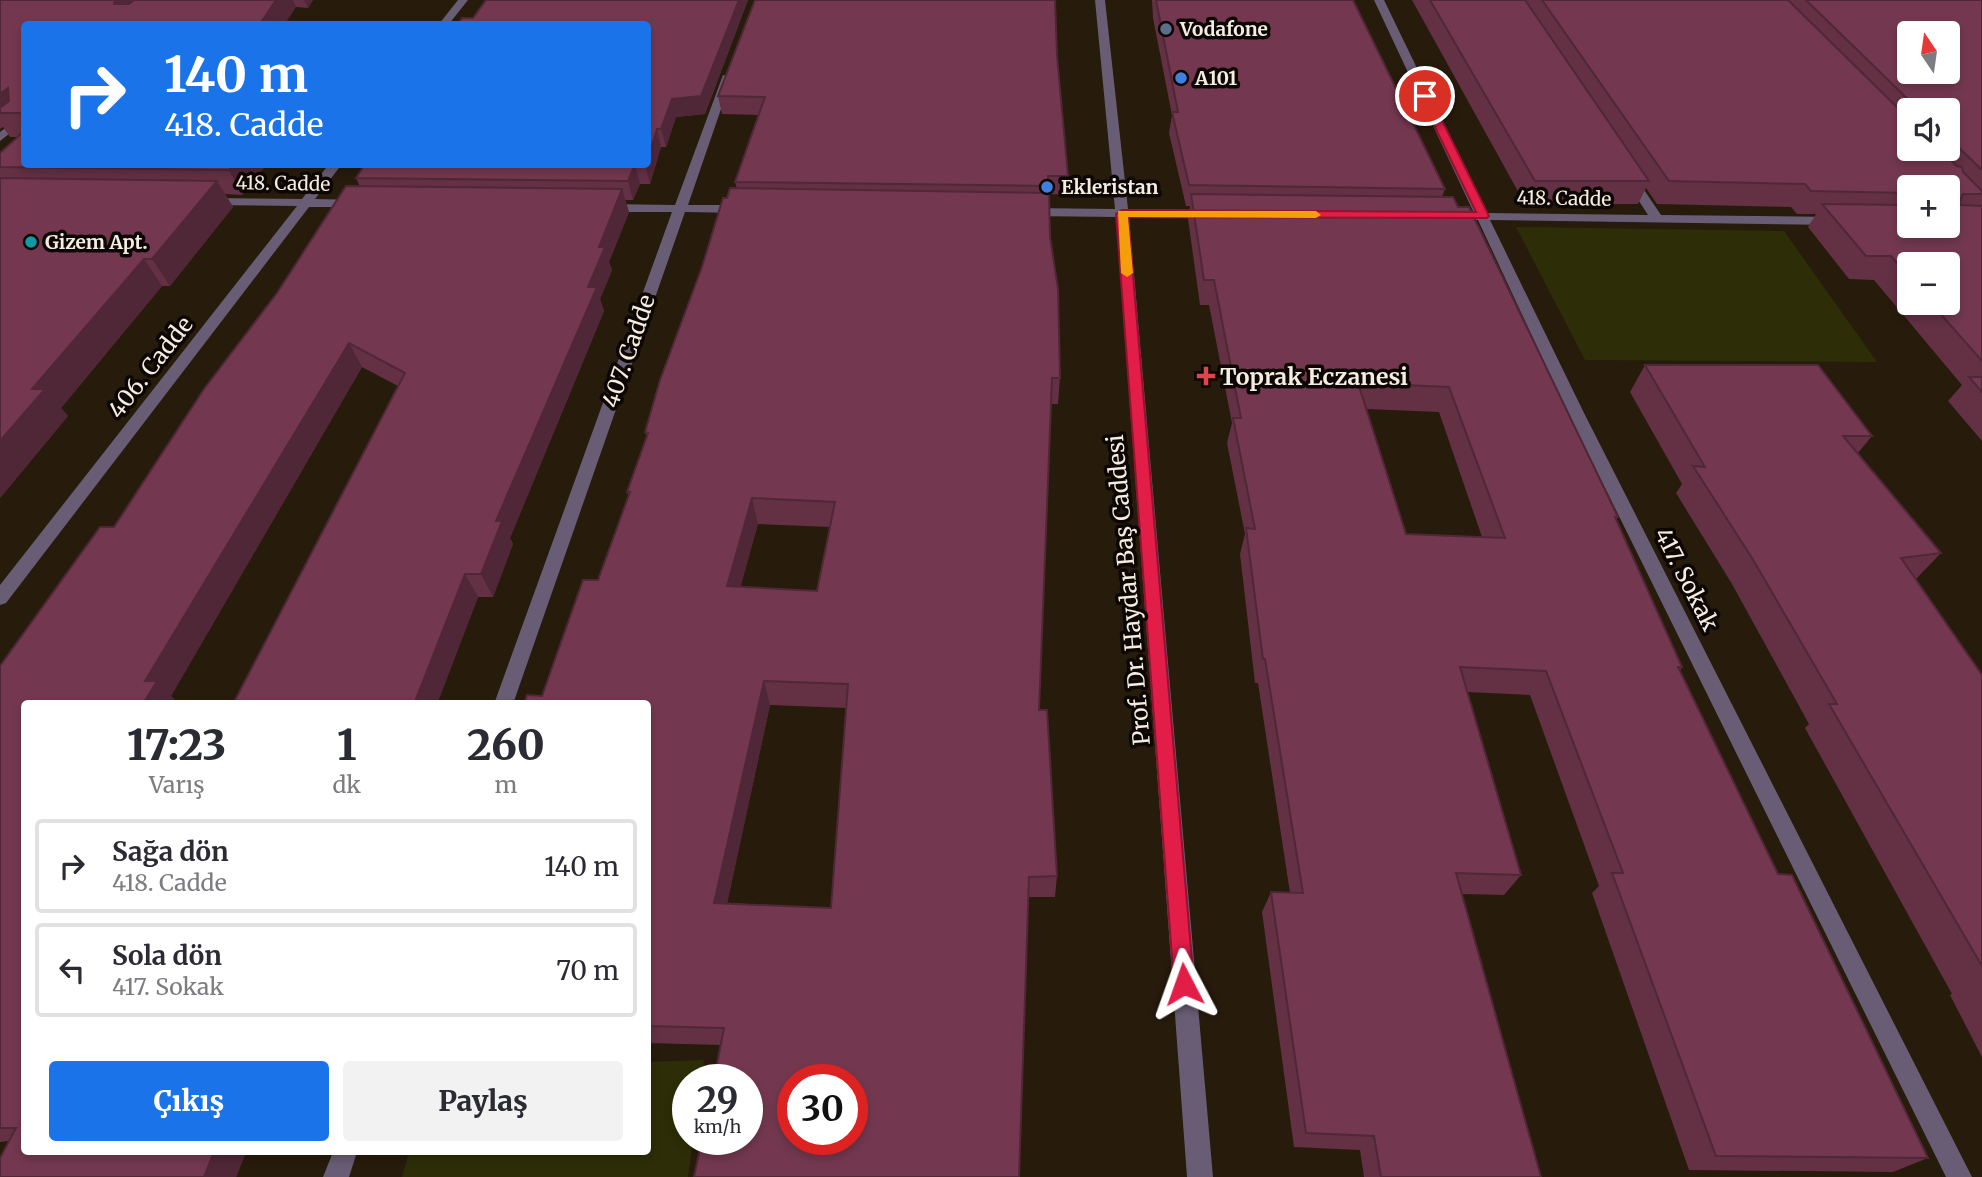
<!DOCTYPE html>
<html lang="tr">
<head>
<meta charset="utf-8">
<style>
  body { margin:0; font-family:Merriweather,serif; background:#f2f2f3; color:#2b2b33; height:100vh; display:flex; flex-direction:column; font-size:26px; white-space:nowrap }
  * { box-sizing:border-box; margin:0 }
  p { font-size:23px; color:#7c7c81 }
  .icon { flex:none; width:38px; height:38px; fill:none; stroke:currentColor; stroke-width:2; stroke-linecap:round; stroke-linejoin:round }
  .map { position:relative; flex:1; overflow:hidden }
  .side { position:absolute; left:21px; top:700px; width:630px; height:455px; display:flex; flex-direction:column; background:#fff; border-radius:7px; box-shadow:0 4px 10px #0003 }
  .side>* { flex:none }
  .banner { position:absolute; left:21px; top:21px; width:630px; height:147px; border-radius:7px; box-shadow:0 4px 10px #0003; background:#1a73e8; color:#fff; overflow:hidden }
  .needle { width:46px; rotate:347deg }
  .tools { position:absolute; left:1897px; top:21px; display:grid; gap:14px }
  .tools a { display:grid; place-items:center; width:63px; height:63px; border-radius:7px; background:#fff; box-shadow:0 4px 10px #0003; font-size:35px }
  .speed { position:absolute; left:672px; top:1064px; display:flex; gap:14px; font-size:35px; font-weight:700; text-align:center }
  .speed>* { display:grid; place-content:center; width:91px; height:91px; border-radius:50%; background:#fff; box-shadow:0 4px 10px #0003; line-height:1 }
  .speed small { font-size:18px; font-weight:400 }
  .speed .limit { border:10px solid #d22; background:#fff; color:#111 }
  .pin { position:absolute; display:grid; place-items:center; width:60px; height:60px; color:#fff; margin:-30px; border:4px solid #fff; border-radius:50%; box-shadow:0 2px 7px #0007 }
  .me { position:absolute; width:77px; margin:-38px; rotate:356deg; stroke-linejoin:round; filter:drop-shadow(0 0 5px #0008) }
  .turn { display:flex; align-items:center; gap:24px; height:147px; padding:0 28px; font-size:32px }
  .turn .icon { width:91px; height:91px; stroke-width:2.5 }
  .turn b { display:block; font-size:49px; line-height:60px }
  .eta { display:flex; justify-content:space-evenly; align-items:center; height:119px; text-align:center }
  .eta b { font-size:42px; font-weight:800; line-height:49px }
  .cta { display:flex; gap:14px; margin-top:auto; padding:14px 28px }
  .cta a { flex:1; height:80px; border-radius:7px; background:#1a73e8; color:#fff; font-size:28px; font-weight:800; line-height:80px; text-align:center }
  .cta a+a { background:#f2f2f3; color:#2b2b33 }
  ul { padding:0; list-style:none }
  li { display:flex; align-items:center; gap:21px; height:94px; margin:0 14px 10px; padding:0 14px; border:4px solid #e1e1e2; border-radius:7px }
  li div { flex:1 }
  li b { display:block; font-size:26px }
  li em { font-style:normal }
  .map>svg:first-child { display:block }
</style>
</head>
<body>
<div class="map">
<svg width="1982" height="1177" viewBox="0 0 1982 1177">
  <rect width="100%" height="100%" fill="#271b0c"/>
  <path fill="#2d2e07" d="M1516 227 1784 231 1877 362 1585 360Z
    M704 1060 701 1080H688V1139H693L688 1177H402L409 1152H648V1062Z"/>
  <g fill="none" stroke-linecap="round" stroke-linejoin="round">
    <path fill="#685d74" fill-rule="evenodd" d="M458 0H468L449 24H439Z
      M1095 0H1105L1128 209 1213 210 1219 214 1213 218 1129 217 1213 1177H1187L1116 217 1027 216 1021 212 1027 208 1115 209Z
      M1374 0H1384L1487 213 1648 215 1624 178 1630 174 1634 175 1661 215 1836 217 1842 221 1836 225 1490 220 1584 413 1972 1177H1946L1568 413 1478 220H1451L1445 216 1451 212 1474 213Z
      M723 75 732 77 688 205H744L750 209 744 213 685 212 513 704H494L672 212H604L598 208 604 204 675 205Z
      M24 114V122L0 141V132Z
      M329 164H342L315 199 359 200 365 204 363 207H309L6 603 0 605V585L297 206 208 205 204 204V198L302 199Z
      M333 1152H357L349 1177H323Z"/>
  </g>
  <path fill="#633044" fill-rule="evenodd" d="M0 0H313L308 8 296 7 24 24V164H267L242 195 225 194 233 207 170 286H162L61 408 68 416 0 498V153L18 137H10L3 127 0 129Z
    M486 0H748L705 114 676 117 666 147H661L650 184H640L633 200H625L629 212 609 262 612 270 600 299 604 311 510 538 513 544 493 597H478L437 704H233L398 386 362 367 171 696 178 704H24L246 1152 236 1177H0L8 1141 0 1142V666L114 527 360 187 356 178Z
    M1152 0H1353L1445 189 1442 197 1618 517 1616 520 1682 667 1680 671 1778 874 1928 1158 1893 1172 1689 1170 1592 893 1599 886 1530 695 1467 692 1521 875 1504 895 1462 894 1541 1177H1364L1360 1150 1294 1147 1262 912 1271 892 1290 893 1258 683H1255L1240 554 1245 534 1227 443 1232 423 1209 305H1200L1188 219 1190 206H1186L1169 133 1172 115 1153 18ZM1366 409 1439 412 1482 537 1406 534Z
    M1412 0H1982V441L1948 401 1962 385 1874 280 1849 279 1808 227 1816 214H1797L1791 207 1657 204 1646 188 1638 204H1525ZM1909 110H1948V149H1909ZM1909 187H1948L1909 226ZM1909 264 1948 303H1909Z
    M1057 56 1068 176 1067 195 1049 194 1050 237 1060 378 1058 404H1051L1039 710 1057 876 1055 897H1028L721 1045 648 1043V704L542 696 598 580 629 498 627 492 647 438 645 432 727 198 737 189 735 182 759 115 722 114 718 96ZM758 524 830 527 817 591 740 587ZM770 705 846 708 831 908 727 903Z
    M1645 365 1872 436 1858 453 1941 553 1916 579 1982 675V1057L1950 995 1952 994 1805 728 1809 724 1732 584 1676 493 1682 484 1630 392Z"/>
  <path fill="#502737" d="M115 0H153L127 22 114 4Z
    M276 0H293L296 7 285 24H260Z
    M304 0H313L308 8Z
    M739 0H748L705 114 676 117 666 147 661 129 672 99Z
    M8 88 22 113H0V94Z
    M657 129 661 147 650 184 645 165 648 164V159Z
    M234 164H267L242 195 229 170Z
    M635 165 640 184 633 200 628 181Z
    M217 181 233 207 170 286 152 259Z
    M622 189 629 212 609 262 612 270 600 299 604 311 510 538 513 544 493 597 481 574 496 521 588 287 599 247Z
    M144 259 162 286 61 408 68 416 0 498V441L32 389Z
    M349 343 362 367 171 696 178 703 143 704 145 681Z
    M752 498 758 524 734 611 727 586Z
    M465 574 478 597 437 704H414Z
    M764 681 770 705 723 923 714 903Z
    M214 1152H246L236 1177H204Z"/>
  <path fill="#73384f" stroke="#502737" stroke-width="2" fill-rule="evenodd" d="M0 0H115L114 4H129L134 0H276L260 24H24V113H0V108L9 101 8 88 0 94Z
    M486 0H739L701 96 672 99 661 129H657L648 159V24H458L462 18H473Z
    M755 0H1055L1057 56 1068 176H1048V186L735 182 765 97 718 96Z
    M1156 0H1353L1445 189 1189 185 1172 112H1178Z
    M1430 0H1525L1649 181H1535Z
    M1542 0H1788L1909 119V149H1939L1957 166 1962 167 1963 172 1982 191V194H1963L1959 203 1961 205 1982 206V361L1931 303H1948V264H1909V277L1891 256H1866L1822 204 1909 205V226H1948V187H1909V193L1811 191 1805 184 1669 181Z
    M1806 0H1982V170L1948 137V110H1919ZM1909 33H1948V72H1909Z
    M24 131V164H234L229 170 0 167V153Z
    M365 164H646L635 165 628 181 356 178Z
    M0 178 217 181 152 259H144L32 389H45L0 441Z
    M346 186 622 189 599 247H605L588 287H597L496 521H502L481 574H465L414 704H233L405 373 349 343 145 681H157L143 704H24V1152H214L204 1177H0V1158L16 1128H0V666L100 527H114L204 389 277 293Z
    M730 188 1049 193 1050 237 1058 289 1060 378H1052L1039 710H1047L1057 876 1029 877 1019 1177H694L702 1139H747V1080H714L724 1028 648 1026V704H524L527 695 542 696 583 580H598L630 492H627L648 433 645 432 660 380 702 267 723 198H727ZM752 498 835 502 817 591 727 586ZM764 681 848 684 831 908 714 903ZM793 1080H852V1139H793Z
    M1191 194 1453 197 1458 207H1469L1618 517H1615L1682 667H1678L1778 874 1792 875 1928 1158 1716 1156 1612 873H1623L1546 671 1460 667 1521 875 1456 873 1541 1177H1381L1374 1136 1306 1133 1271 892 1303 893 1265 659H1263L1246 528 1255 529 1233 418H1241L1214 280H1204ZM1358 383 1449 387 1505 538 1406 534Z
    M1645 365H1818L1872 436H1843L1941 553 1901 558 1982 675V966L1829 704H1837L1752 558 1693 466 1705 467Z
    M1969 377H1982V392Z"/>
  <path fill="#e11d48" stroke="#92132f" stroke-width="2" d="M1425 93 1430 96 1489 216 1487 218 1128 217 1194 984 1191 992 1184 995 1177 992 1174 984 1116 214 1122 210 1476 212 1420 96Z"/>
  <path fill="#f59e0b" d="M1118 211H1316L1321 215 1316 218 1128 217 1133 273 1127 277 1121 273Z"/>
  <circle fill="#5c6f8a" stroke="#0c0703" stroke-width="2.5" cx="1166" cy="29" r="7"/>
  <g fill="#3f7fe0" stroke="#0c0703" stroke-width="2.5">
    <circle cx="1181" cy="78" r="7"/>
    <circle cx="1047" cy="187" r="7"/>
  </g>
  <circle fill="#0f9aa8" stroke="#0c0703" stroke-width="2.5" cx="31" cy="242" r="7"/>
  <path fill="#e0444e" stroke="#0c0703" stroke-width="2.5" d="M1202.5 365.5h7v7h7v7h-7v7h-7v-7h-7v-7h7z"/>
  <g text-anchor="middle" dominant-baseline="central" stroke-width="7" stroke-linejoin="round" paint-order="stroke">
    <g font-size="19" font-weight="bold" fill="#f5ece2" stroke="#0c0703" text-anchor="start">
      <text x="1180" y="29">Vodafone</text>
      <text x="1195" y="78">A101</text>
      <text x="1061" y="187">Ekleristan</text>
      <text x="45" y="242">Gizem Apt.</text>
    </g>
    <g font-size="19" fill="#f5ece2" stroke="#0c0703">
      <text transform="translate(283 183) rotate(1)">418. Cadde</text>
      <text transform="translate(1564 198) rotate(1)">418. Cadde</text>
    </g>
    <g font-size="23" fill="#f5ece2" stroke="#0c0703">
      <text transform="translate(628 351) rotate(-71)">407. Cadde</text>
      <text transform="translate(150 367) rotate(-52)">406. Cadde</text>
      <text transform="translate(1687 579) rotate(63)">417. Sokak</text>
      <text transform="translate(1128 590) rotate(-95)">Prof. Dr. Haydar Baş Caddesi</text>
    </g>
    <g font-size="23" font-weight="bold" fill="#f5ece2" stroke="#0c0703" text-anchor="start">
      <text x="1220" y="376">Toprak Eczanesi</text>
    </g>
  </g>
</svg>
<div class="tools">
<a><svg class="needle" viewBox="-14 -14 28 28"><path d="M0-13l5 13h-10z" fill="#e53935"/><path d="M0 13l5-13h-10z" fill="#7c7c81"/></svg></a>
<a><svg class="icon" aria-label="sound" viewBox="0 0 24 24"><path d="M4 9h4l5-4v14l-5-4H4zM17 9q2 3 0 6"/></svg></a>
<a>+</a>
<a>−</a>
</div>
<div class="speed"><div>29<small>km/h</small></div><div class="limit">30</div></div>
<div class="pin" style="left:1425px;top:96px;background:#d93025"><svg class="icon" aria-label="arrive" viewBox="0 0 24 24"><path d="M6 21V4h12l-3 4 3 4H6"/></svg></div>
<svg class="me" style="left:1184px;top:984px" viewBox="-20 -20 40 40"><path d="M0-17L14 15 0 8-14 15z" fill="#e11d48" stroke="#fff" stroke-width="4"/></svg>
<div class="banner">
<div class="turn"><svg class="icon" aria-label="right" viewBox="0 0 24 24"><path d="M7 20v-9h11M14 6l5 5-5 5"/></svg><div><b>140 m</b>418. Cadde</div></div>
</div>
<section class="side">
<div class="eta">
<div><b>17:23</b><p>Varış</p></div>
<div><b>1</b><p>dk</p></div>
<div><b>260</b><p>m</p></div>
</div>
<ul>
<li><svg class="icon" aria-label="right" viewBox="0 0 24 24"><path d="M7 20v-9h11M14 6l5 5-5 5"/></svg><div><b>Sağa dön</b><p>418. Cadde</p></div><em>140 m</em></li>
<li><svg class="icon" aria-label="left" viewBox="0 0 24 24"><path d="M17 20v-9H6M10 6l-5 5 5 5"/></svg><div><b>Sola dön</b><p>417. Sokak</p></div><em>70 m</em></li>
</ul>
<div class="cta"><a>Çıkış</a><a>Paylaş</a></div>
</section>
</div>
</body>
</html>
